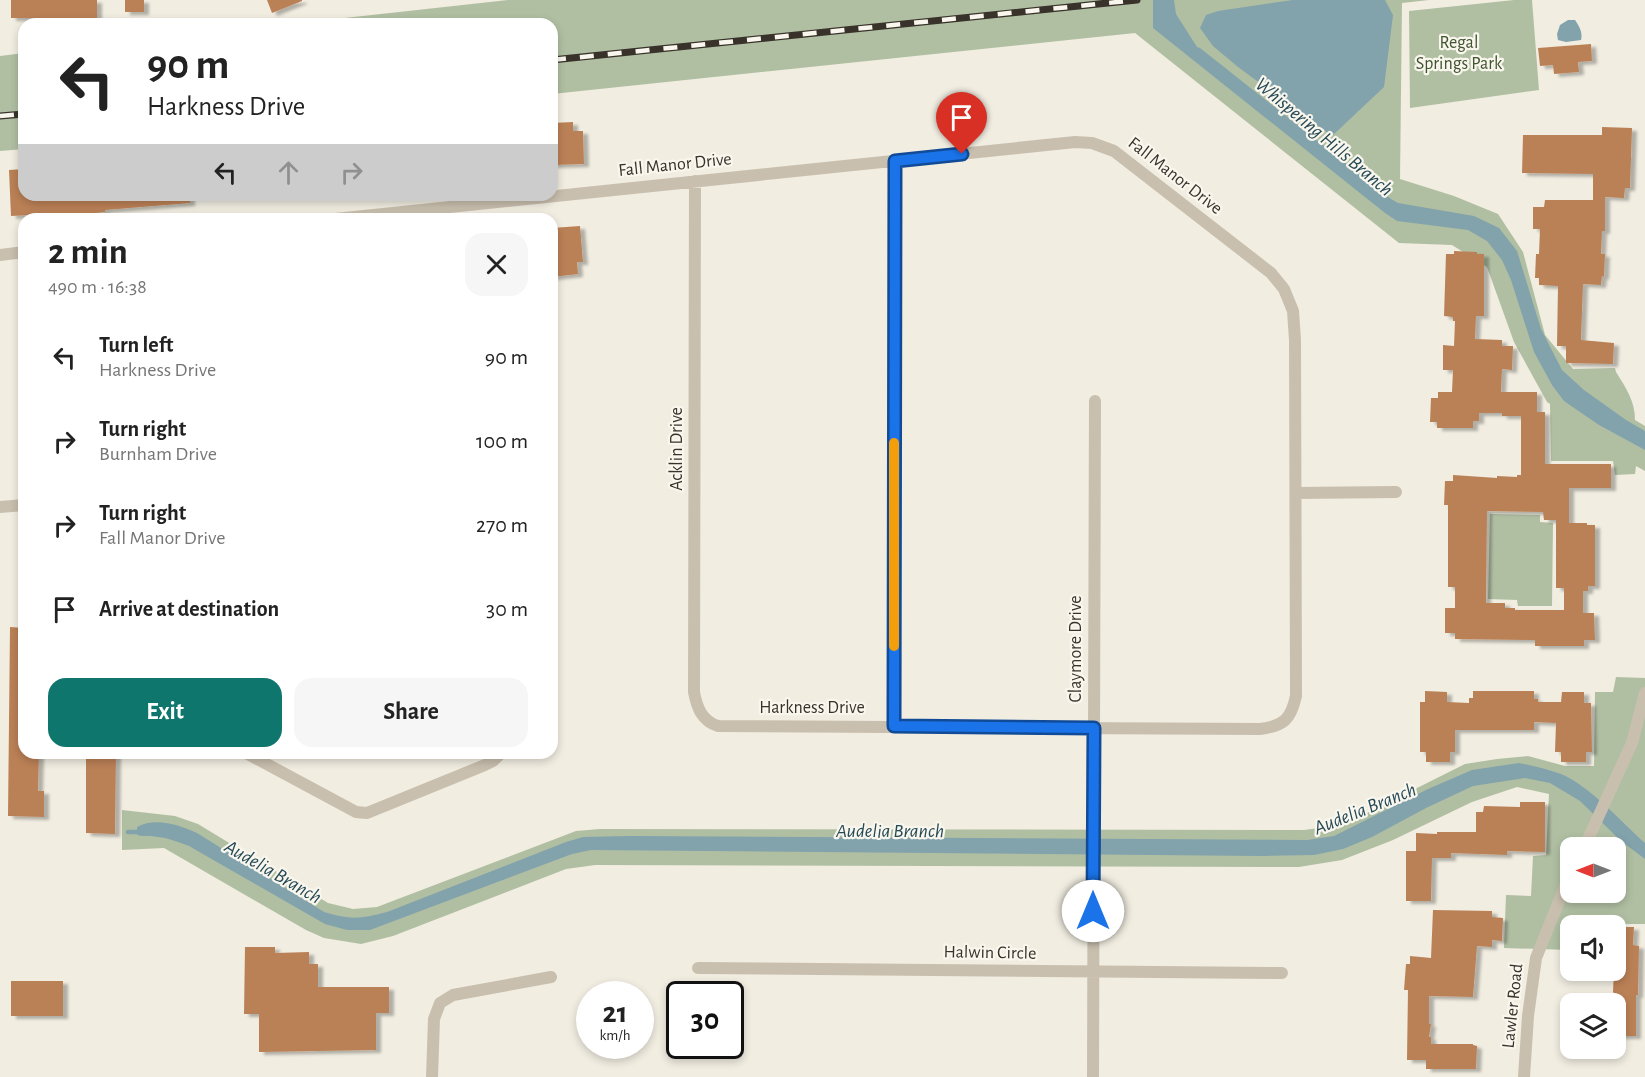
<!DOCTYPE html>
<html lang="en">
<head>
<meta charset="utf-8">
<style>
  body { margin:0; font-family:"Alegreya Sans",sans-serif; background:#f6f6f6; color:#222; height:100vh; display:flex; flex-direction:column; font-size:22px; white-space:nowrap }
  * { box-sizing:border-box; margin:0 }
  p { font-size:20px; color:#767676 }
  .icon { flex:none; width:33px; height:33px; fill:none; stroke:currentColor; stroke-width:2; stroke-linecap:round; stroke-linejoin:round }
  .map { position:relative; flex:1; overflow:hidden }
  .panel { position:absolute; left:18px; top:213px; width:540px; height:546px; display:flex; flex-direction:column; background:#fff; border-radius:18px; box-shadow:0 3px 9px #0003 }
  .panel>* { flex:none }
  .guide { position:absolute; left:18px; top:18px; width:540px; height:183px; border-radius:18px; box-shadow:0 3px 9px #0003; background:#fff; color:#222; overflow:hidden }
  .needle { width:39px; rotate:270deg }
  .buttons { position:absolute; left:1560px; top:837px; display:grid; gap:12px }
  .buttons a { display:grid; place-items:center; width:66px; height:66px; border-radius:12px; background:#fff; box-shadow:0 3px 9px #0003; font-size:30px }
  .speed { position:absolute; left:576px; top:981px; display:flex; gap:12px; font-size:30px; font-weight:700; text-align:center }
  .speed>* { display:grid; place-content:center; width:78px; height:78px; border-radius:50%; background:#fff; box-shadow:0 3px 9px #0003; line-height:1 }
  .speed small { font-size:15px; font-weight:400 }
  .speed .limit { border:3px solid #111; border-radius:9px; background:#fff; color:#111 }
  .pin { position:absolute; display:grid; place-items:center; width:51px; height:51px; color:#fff; margin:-62px -26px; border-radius:50% 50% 50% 0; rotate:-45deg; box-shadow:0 0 6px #0007 }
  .pin .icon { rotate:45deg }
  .me { position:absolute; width:66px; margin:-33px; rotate:0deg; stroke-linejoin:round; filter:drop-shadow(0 0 4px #0008) }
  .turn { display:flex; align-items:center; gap:21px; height:126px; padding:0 30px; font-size:27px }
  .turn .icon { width:78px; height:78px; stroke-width:2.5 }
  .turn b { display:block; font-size:42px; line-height:51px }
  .lanes { display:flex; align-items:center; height:57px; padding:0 30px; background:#0003; justify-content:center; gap:30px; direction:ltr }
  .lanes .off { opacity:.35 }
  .round { display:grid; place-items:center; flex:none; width:63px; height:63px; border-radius:18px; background:#f6f6f6 }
  .headline { display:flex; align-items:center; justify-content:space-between; height:102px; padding:0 30px }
  h1 { font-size:36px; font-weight:700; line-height:45px }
  .primary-button { display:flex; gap:12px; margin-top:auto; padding:12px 30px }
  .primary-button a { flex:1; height:69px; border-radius:18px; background:#0f766e; color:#fff; font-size:24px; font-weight:700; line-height:69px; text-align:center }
  .primary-button a+a { background:#f6f6f6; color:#222 }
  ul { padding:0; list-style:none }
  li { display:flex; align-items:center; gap:18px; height:84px; padding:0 30px }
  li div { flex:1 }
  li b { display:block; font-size:22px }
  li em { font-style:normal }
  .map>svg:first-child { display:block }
</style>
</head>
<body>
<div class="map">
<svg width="1645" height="1077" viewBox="0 0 1645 1077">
  <defs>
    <filter id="shadow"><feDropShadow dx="5" dy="3" stdDeviation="1.5" flood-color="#0004"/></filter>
  </defs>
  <rect width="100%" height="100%" fill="#f1ede1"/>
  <path fill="#b0bfa2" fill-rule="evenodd" d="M508 0H1429L1402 3 1400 179 1454 196 1498 214 1523 252 1545 335 1573 369 1615 368 1616 372C1626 388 1635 401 1635 420L1645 426V471L1636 466 1635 474 1615 475 1613 461H1551L1550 404 1547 402 1514 342 1487 267 1452 245 1399 243 1135 33 552 94V24H290Z
    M1514 0H1532L1539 90 1410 108 1409 11Z
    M24 53V149L0 151V56Z
    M1490 514 1540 515V522L1553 523 1552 606H1518L1517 600 1488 599Z
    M1616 677 1645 678V924H1579L1578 925 1570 926V950L1504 948 1506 895 1531 896 1533 856 1546 855 1549 794 1517 787 1472 802 1393 840 1342 860 1299 867 595 865 566 869 393 936 361 944 324 938 306 930 164 848 122 850V810L175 816 198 824 328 903 353 909 377 907 576 831 600 829 1304 830 1326 827 1365 814 1465 764 1497 759 1528 756 1565 766H1594L1595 692H1613ZM1570 848H1616V892H1570Z"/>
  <path fill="#82a2ac" d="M1153 0H1174L1176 14 1197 47 1200 48 1391 199 1398 203 1474 216 1499 228 1517 251 1541 329 1562 370 1584 390 1626 420 1645 431V450L1599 425 1564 401 1552 385 1534 352 1511 280 1502 260 1487 241 1468 230 1397 221 1385 213 1153 28Z
    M1293 0H1385L1393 15 1384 87 1332 136 1238 67 1213 46 1200 28 1206 15 1218 11Z
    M1568 20H1575C1579 26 1583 32 1581 40L1566 42 1558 40 1557 34 1560 25Z
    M1519 763C1533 766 1547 769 1561 774 1590 786 1621 822 1645 843V859L1621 841 1580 801 1550 783 1525 778 1473 786 1426 808 1372 837 1343 849 1314 855 1262 856 591 850 572 854 370 930H347L325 924 189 846C178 842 169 838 158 837 150 835 144 837 137 835V827C156 817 179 825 197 833L324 912C351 920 360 919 387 912L566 842 583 837 630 836 1307 840 1334 836 1428 789 1472 770Z"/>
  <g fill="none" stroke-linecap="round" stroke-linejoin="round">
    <path stroke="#82a2ac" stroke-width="4.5" d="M128 832H140"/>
  </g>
  <path fill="#bb8156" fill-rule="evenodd" filter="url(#shadow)" d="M11 0H97V21H66V18H11Z
    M125 0H144V12H125Z
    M267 0H302V1L272 13Z
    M1591 44 1592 61 1578 62 1579 72 1554 74 1553 65 1540 66 1538 48Z
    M573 122V131H583L584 164 552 165V123Z
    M1602 127 1632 128 1630 188H1625L1624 198 1605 197V231H1602L1601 254H1605L1604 277 1602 276 1601 285 1583 284 1581 340 1614 343 1613 364 1566 363V346H1557L1558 286 1539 285V278H1535L1536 254H1539L1540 229H1533V207H1544L1545 200H1593V174L1522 173 1523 135H1602Z
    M24 169V195H190V203L105 210V212L86 214 65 215V213L11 216 9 170Z
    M580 226 583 262H577L578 274 552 277V228Z
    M1454 251 1477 252V254H1484V316H1476L1475 339 1502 340V346H1513L1512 370 1502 369 1501 392H1537V412H1545V464H1611V488H1569V523H1587V525H1595V586H1588V591H1583V613H1594L1595 640H1584V646H1535V640L1455 639V633H1445V608H1455V587H1448V505H1444L1445 481H1453V475L1497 478V476L1517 477V475H1521V416H1502V413H1479V421H1473V428H1437V422H1430L1431 398H1438V392H1452L1453 370H1443V345L1454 346 1455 321H1453V317L1444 316 1446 254H1454ZM1487 511 1543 512 1544 520H1556V588H1564V610H1515V608H1505V603H1486Z
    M10 627 24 628V753H39L38 791H44V817L8 816Z
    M1425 691 1447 692V702L1469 703V698H1473V691H1534V699H1538V702H1561L1562 692H1584V703H1591L1592 752H1586V762H1561V752H1555L1556 723 1534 722V730H1455V752H1450V762H1426V752H1420V702H1425Z
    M86 753H116L115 834 86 833Z
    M1520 802H1545V852L1507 851V855L1451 853V858H1432L1431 901H1406V851H1416V833L1437 834V832H1476V812H1483L1484 806 1520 807Z
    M1433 910 1492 911V917L1503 918 1502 941 1492 940V947L1477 946 1473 997 1429 996V1024H1431L1429 1037H1431V1044H1473V1045L1477 1046 1476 1069H1426V1060H1407L1408 990H1404L1406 964H1410V956L1431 958Z
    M1616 927H1634L1633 945 1639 946 1638 995H1636V1036H1616V995L1613 992 1614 970H1616Z
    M245 947H275V953L309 952V964H318V987H389V1013H376V1050L259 1052V1014H244Z
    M11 981H63V1016H11Z"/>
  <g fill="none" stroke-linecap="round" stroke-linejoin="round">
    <path stroke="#c9bfae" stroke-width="12" d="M335 219 1075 142 1092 143 1114 151 1271 273 1284 289 1293 311 1295 340 1296 696C1291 719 1284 726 1260 729L718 726C702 721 697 708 694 692L695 181
      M0 255 24 252
      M1296 493 1396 492
      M0 507 24 505
      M894 726 895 161
      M246 753 356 812 367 813 485 765 493 761 501 753
      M1584 848 1632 743 1645 693
      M698 968 1282 973
      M432 1077 434 1019 440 1003 453 995 551 977
      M1093 1077 1095 401
      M1524 1077 1528 1016 1536 958 1570 874"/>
    <g stroke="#38322b" stroke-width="7">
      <path id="rail" d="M552 60 1137 0
        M0 116 24 114"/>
    </g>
    <use href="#rail" stroke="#f9f6ed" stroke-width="4.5" stroke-dasharray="14" stroke-linecap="butt"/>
  </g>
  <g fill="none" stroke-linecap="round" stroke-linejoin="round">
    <g stroke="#114b97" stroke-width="15">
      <path id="route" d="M962 154 895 161 894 726 1094 728 1093 911"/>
    </g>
    <use href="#route" stroke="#1a73e8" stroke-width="10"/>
    <path stroke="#f59e0b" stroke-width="10" d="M894 646V443"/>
  </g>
  <g text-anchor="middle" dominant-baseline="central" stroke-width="4.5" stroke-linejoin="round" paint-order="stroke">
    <g font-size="18" fill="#415431" stroke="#f9f6ed">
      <text x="1459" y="43">Regal<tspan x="1459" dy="21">Springs Park</tspan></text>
    </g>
    <g font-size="18" fill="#38322b" stroke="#f9f6ed">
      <text transform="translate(675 165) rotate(-6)">Fall Manor Drive</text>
      <text transform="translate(1175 176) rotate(38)">Fall Manor Drive</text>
      <text transform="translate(677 449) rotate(-90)">Acklin Drive</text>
      <text transform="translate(1076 649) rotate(-90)">Claymore Drive</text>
      <text x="812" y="708">Harkness Drive</text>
      <text transform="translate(990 953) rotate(1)">Halwin Circle</text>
      <text transform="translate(1513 1006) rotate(-84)">Lawler Road</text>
    </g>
    <g font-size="20" font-style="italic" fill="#254956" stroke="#f9f6ed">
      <text transform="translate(1324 137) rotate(40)">Whispering Hills Branch</text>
      <text transform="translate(1365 809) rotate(-22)">Audelia Branch</text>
      <text x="890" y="831">Audelia Branch</text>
      <text transform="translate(273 872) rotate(30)">Audelia Branch</text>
    </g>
  </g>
</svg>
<div class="buttons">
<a><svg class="needle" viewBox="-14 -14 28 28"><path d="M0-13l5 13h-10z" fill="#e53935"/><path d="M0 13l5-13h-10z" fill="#767676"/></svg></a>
<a><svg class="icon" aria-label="sound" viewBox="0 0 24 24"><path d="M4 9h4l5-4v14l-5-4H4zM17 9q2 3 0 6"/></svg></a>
<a><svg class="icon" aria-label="layers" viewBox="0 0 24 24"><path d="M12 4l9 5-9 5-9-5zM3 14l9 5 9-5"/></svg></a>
</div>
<div class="speed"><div>21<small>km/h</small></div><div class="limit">30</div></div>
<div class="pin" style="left:962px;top:154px;background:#d93025"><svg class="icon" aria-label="arrive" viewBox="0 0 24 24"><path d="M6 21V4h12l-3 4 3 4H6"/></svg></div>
<svg class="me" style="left:1093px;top:911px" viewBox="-20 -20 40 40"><circle r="19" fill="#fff"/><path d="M0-13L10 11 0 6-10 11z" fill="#1a73e8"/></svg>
<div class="guide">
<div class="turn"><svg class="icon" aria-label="left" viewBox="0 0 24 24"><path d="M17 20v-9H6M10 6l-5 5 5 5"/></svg><div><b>90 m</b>Harkness Drive</div></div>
<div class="lanes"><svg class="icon" aria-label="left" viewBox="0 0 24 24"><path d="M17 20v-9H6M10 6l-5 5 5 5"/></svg><svg class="icon off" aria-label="ahead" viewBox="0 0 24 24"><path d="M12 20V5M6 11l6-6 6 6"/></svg><svg class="icon off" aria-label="right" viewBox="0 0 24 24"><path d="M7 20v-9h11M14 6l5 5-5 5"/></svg></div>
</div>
<section class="panel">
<div class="headline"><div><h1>2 min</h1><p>490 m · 16:38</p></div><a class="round"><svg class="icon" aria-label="close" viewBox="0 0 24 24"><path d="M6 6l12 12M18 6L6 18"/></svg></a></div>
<ul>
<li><svg class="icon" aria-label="left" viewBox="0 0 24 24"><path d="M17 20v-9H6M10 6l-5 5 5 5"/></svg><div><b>Turn left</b><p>Harkness Drive</p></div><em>90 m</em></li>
<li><svg class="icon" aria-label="right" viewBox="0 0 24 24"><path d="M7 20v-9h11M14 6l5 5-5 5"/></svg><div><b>Turn right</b><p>Burnham Drive</p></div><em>100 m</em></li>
<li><svg class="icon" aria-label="right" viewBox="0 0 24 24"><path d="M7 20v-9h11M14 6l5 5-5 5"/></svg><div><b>Turn right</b><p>Fall Manor Drive</p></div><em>270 m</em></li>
<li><svg class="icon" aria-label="arrive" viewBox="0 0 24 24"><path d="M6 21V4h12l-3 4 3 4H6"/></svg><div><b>Arrive at destination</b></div><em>30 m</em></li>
</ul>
<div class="primary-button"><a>Exit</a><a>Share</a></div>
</section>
</div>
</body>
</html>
